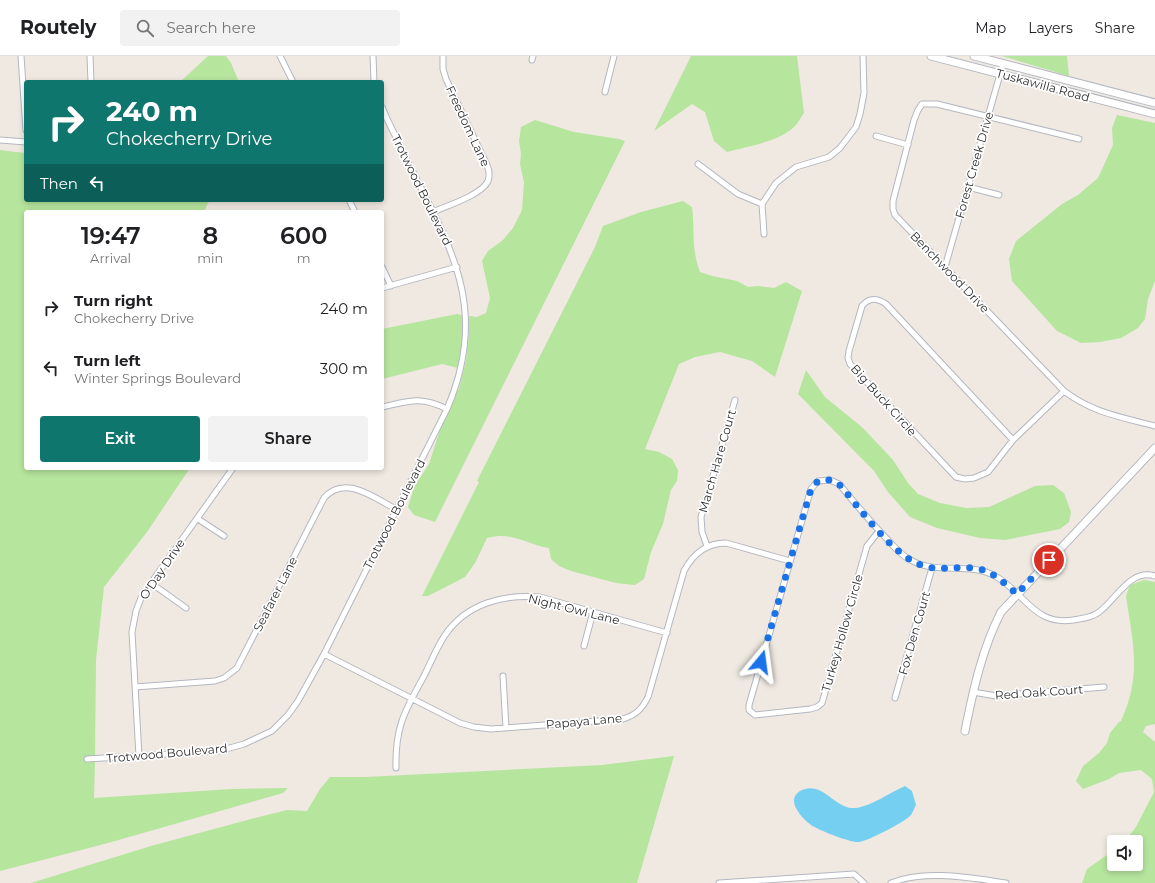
<!DOCTYPE html>
<html lang="en">
<head>
<meta charset="utf-8">
<style>
  body { margin:0; font-family:Montserrat,sans-serif; background:#f2f2f2; color:#202124; height:100vh; display:flex; flex-direction:column; font-size:15px; white-space:nowrap }
  * { box-sizing:border-box; margin:0 }
  p { font-size:13px; color:#757577 }
  .icon { flex:none; width:22px; height:22px; fill:none; stroke:currentColor; stroke-width:2; stroke-linecap:round; stroke-linejoin:round }
  .map { position:relative; flex:1; overflow:hidden }
  .drawer { position:absolute; left:24px; top:154px; width:360px; height:260px; display:flex; flex-direction:column; background:#fff; border-radius:4px; box-shadow:0 2px 6px #0003 }
  .drawer>* { flex:none }
  .hud { position:absolute; left:24px; top:24px; width:360px; height:122px; border-radius:4px; box-shadow:0 2px 6px #0003; background:#0f766e; color:#fff; overflow:hidden }
  .tools { position:absolute; left:1107px; top:779px; display:grid; gap:8px }
  .tools a { display:grid; place-items:center; width:36px; height:36px; border-radius:4px; background:#fff; box-shadow:0 2px 6px #0003; font-size:20px }
  .pin { position:absolute; display:grid; place-items:center; width:34px; height:34px; color:#fff; margin:-17px; border:2px solid #fff; border-radius:50%; box-shadow:0 1px 4px #0007 }
  .me { position:absolute; width:44px; margin:-22px; rotate:16deg; stroke-linejoin:round; filter:drop-shadow(0 0 3px #0008) }
  .turn { display:flex; align-items:center; gap:14px; height:84px; padding:0 16px; font-size:18px }
  .turn .icon { width:52px; height:52px; stroke-width:2.5 }
  .turn b { display:block; font-size:28px; line-height:34px }
  .then { display:flex; align-items:center; height:38px; padding:0 16px; background:#0003; gap:8px; font-size:15px }
  .eta { display:flex; justify-content:space-evenly; align-items:center; height:68px; text-align:center }
  .eta b { font-size:24px; font-weight:600; line-height:28px }
  .button { display:flex; gap:8px; margin-top:auto; padding:8px 16px }
  .button a { flex:1; height:46px; border-radius:4px; background:#0f766e; color:#fff; font-size:16px; font-weight:600; line-height:46px; text-align:center }
  .button a+a { background:#f2f2f2; color:#202124 }
  ul { padding:0; list-style:none }
  li { display:flex; align-items:center; gap:12px; height:60px; padding:0 16px }
  li div { flex:1 }
  li b { display:block; font-size:15px }
  li em { font-style:normal }
  header { display:flex; align-items:center; gap:24px; box-sizing:border-box; height:56px; padding:0 20px; background:#fff; border-bottom:1px solid #e0e0e0 }
  header strong { font-size:19px }
  nav { display:flex; gap:22px; margin-inline-start:auto; font-size:14px }
  .search { width:280px; height:36px; background:#f2f2f2; display:flex; align-items:center; gap:10px; box-sizing:border-box; padding:0 14px; border-radius:4px; color:#757577; font-size:15px }
  .map>svg:first-child { display:block }
</style>
</head>
<body>
<header>
<strong>Routely</strong>
<div class="search"><svg class="icon" aria-label="search" viewBox="0 0 24 24"><circle cx="10" cy="10" r="6"/><path d="M15 15l6 6"/></svg>Search here</div>
<nav><a>Map</a><a>Layers</a><a>Share</a></nav>
</header>
<div class="map">
<svg width="1155" height="827" viewBox="0 0 1155 827">
  <rect width="100%" height="100%" fill="#efe9e1"/>
  <path fill="#b6e59e" d="M208 0H226L231 7 239 26H180Z
    M691 0H797L804 57C801 61 798 67 795 70 779 86 748 90 727 96L714 85 705 56 692 48 654 75Z
    M1002 0H1067L1069 20Z
    M1117 59 1155 67V225L1148 243 1145 263 1138 272 1121 282 1100 286 1081 287 1057 275 1012 225 1009 203 1016 185 1062 148 1078 139 1098 122 1113 89 1112 72Z
    M535 64 574 76 619 83 625 85 435 466 414 459 408 451 414 431 429 408 440 374 459 332 466 305 469 278V260L477 261 486 257 490 242 482 205 488 195 503 184 513 172 522 154 524 126 520 108 521 98 519 85 521 71Z
    M0 94 25 97 26 100V144H212L208 147 204 156H26V412H190L147 476 104 531 96 604 95 700 84 701V706H95L94 742 232 733 288 732 283 737 108 787 0 815Z
    M683 145 692 151C695 175 691 192 700 216L712 220 737 225 748 231 758 230 774 232 786 226 802 235 775 321 752 305 720 296 695 301 679 308 645 393 659 396 672 403 678 414 677 425 671 434 663 468 651 496 644 523 635 529 616 527 571 515 559 510 551 503 549 492C526 488 513 475 487 482L475 507 465 521 428 540H422L479 426 477 425 595 191 603 170 641 156Z
    M457 258 462 259 463 278 458 312 442 308 382 323V273Z
    M806 314 825 341 863 372 893 404 908 427 918 438 940 447 966 452 989 451 1035 430 1053 429 1064 437 1071 456 1069 466 1060 473 1005 484 980 482 937 472 910 461 888 436 874 415 798 338Z
    M1144 524 1155 526V668L1146 670 1143 676 1155 686V827H1082L1087 813 1114 794V808H1136V786H1124L1136 771 1154 736 1152 723 1141 714 1119 717 1109 723 1083 733 1076 725 1083 710 1099 697 1107 687 1110 677 1119 666 1121 665C1142 619 1133 588 1126 540L1130 529Z
    M674 700 637 827H31L151 790 251 763 287 754 307 755 320 733 330 721H365L602 709Z"/>
  <path fill="#75cff0" d="M905 730 912 735 916 749C914 752 913 757 910 760 906 765 866 786 859 786 851 787 818 774 811 769 804 764 794 753 794 745 794 740 797 737 800 735 822 723 835 754 855 752 870 751 891 736 905 730Z"/>
  <g fill="none" stroke-linecap="round" stroke-linejoin="round">
    <g stroke="#b4b7c1" stroke-width="7">
      <path id="street" d="M21 0 26 74
        M90 0 91 26
        M280 0 293 26
        M373 0 374 26
        M532 4 533 0
        M605 36 614 0
        M876 80 908 89
        M1079 83 937 48H922L918 54 914 64 893 145V153L895 159 1064 335C1093 357 1121 361 1155 370
        M0 84 26 86
        M698 108 738 138 762 148
        M968 131 999 139
        M349 144 355 156
        M433 156C446 150 482 139 488 125 490 120 489 114 487 109L446 23 443 13V0
        M764 178 762 148 776 127 796 111 829 101 840 92 856 71 860 58 864 37 863 0
        M382 211 391 230
        M945 211 1003 8
        M382 232 457 211
        M382 351C410 345 420 340 447 353
        M1013 384 886 248C877 242 869 241 862 250L849 295 848 302 850 308 956 421 965 423 974 422 988 416 1013 384 1064 335
        M198 463 224 480
        M879 475 867 490 822 647 817 651 810 653 755 659 749 654V649L811 433 818 425 830 424 839 428C855 447 871 467 889 485 895 492 901 499 909 503 936 520 968 505 995 520 1026 537 1034 573 1079 563 1086 562 1094 560 1099 556 1116 544 1130 512 1155 520
        M707 490 702 476 701 461 735 344
        M151 527 186 552
        M584 590 593 556
        M324 598 460 667 474 671 491 673 623 663C636 659 642 653 648 641L684 515C693 498 706 487 726 487L790 505
        M503 620 506 672
        M135 631 215 625 224 622 237 612 324 442C345 418 374 442 396 453
        M973 636 996 640 1104 631
        M895 642 932 512
        M139 700 132 576 136 555 141 542 151 527 233 412
        M87 703 219 695 244 688 272 675 288 659 298 645 324 598 447 353C491 250 449 189 404 98 397 82 388 67 382 51
        M396 712C395 670 405 655 424 620 431 606 437 591 445 579 467 547 504 538 540 541L667 577
        M719 827 854 818 864 827
        M891 827C925 813 971 822 1006 827"/>
    </g>
    <g stroke="#b4b7c1" stroke-width="9">
      <path id="secondary" d="M931 0 1155 58
        M974 0 1155 47
        M965 675C973 635 982 593 1001 556L1155 392"/>
    </g>
    <use href="#street" stroke="#fff" stroke-width="5"/>
    <use href="#secondary" stroke="#fff" stroke-width="7"/>
  </g>
  <g fill="none" stroke-linecap="round" stroke-linejoin="round">
    <path stroke="#1a73e8" stroke-width="7" stroke-dasharray="0 12.6" d="M761 606 811 433 818 425 830 424 839 428C860 452 891 498 921 509 940 516 959 509 979 513 994 516 1005 528 1017 538L1049 504"/>
  </g>
  <g text-anchor="middle" dominant-baseline="central" stroke-width="3.5" stroke-linejoin="round" paint-order="stroke">
    <g font-size="12" fill="#2e2e2e" stroke="#fff">
      <text transform="translate(1043 29) rotate(15)">Tuskawilla Road</text>
      <text transform="translate(468 70) rotate(65)">Freedom Lane</text>
      <text transform="translate(974 109) rotate(-74)">Forest Creek Drive</text>
      <text transform="translate(422 134) rotate(64)">Trotwood Boulevard</text>
      <text transform="translate(950 216) rotate(46)">Benchwood Drive</text>
      <text transform="translate(884 344) rotate(48)">Big Buck Circle</text>
      <text transform="translate(717 405) rotate(-74)">March Hare Court</text>
      <text transform="translate(394 458) rotate(-63)">Trotwood Boulevard</text>
      <text transform="translate(162 513) rotate(-56)">O'Day Drive</text>
      <text transform="translate(275 538) rotate(-63)">Seafarer Lane</text>
      <text transform="translate(574 553) rotate(14)">Night Owl Lane</text>
      <text transform="translate(842 577) rotate(-74)">Turkey Hollow Circle</text>
      <text transform="translate(914 577) rotate(-74)">Fox Den Court</text>
      <text transform="translate(1039 636) rotate(-4)">Red Oak Court</text>
      <text transform="translate(584 665) rotate(-5)">Papaya Lane</text>
      <text transform="translate(167 697) rotate(-5)">Trotwood Boulevard</text>
    </g>
  </g>
</svg>
<div class="tools">
<a><svg class="icon" aria-label="sound" viewBox="0 0 24 24"><path d="M4 9h4l5-4v14l-5-4H4zM17 9q2 3 0 6"/></svg></a>
</div>
<div class="pin" style="left:1049px;top:504px;background:#d93025"><svg class="icon" aria-label="arrive" viewBox="0 0 24 24"><path d="M6 21V4h12l-3 4 3 4H6"/></svg></div>
<svg class="me" style="left:761px;top:606px" viewBox="-20 -20 40 40"><path d="M0-17L14 15 0 8-14 15z" fill="#1a73e8" stroke="#fff" stroke-width="4"/></svg>
<div class="hud">
<div class="turn"><svg class="icon" aria-label="right" viewBox="0 0 24 24"><path d="M7 20v-9h11M14 6l5 5-5 5"/></svg><div><b>240 m</b>Chokecherry Drive</div></div>
<div class="then">Then<svg class="icon" aria-label="left" viewBox="0 0 24 24"><path d="M17 20v-9H6M10 6l-5 5 5 5"/></svg></div>
</div>
<section class="drawer">
<div class="eta">
<div><b>19:47</b><p>Arrival</p></div>
<div><b>8</b><p>min</p></div>
<div><b>600</b><p>m</p></div>
</div>
<ul>
<li><svg class="icon" aria-label="right" viewBox="0 0 24 24"><path d="M7 20v-9h11M14 6l5 5-5 5"/></svg><div><b>Turn right</b><p>Chokecherry Drive</p></div><em>240 m</em></li>
<li><svg class="icon" aria-label="left" viewBox="0 0 24 24"><path d="M17 20v-9H6M10 6l-5 5 5 5"/></svg><div><b>Turn left</b><p>Winter Springs Boulevard</p></div><em>300 m</em></li>
</ul>
<div class="button"><a>Exit</a><a>Share</a></div>
</section>
</div>
</body>
</html>
